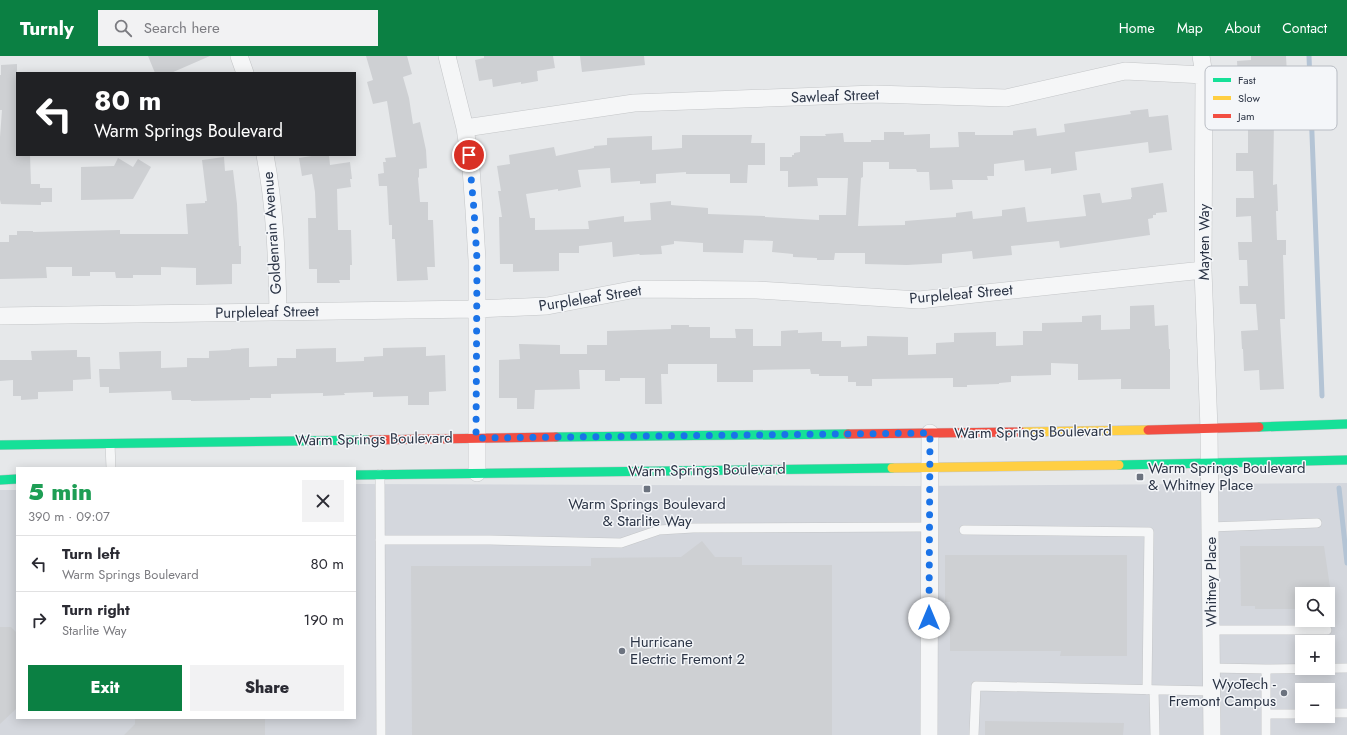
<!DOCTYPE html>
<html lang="en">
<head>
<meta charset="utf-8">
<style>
  body { margin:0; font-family:Jost,sans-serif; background:#f2f2f3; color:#2b2b33; height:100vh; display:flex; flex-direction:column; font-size:15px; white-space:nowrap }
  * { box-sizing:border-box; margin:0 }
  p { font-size:13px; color:#7c7c81 }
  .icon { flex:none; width:22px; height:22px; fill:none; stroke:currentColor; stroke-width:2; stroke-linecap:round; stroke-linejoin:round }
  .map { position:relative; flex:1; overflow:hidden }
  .panel { position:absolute; left:16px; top:411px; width:340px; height:252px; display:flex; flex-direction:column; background:#fff; border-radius:0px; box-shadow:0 2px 10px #0003 }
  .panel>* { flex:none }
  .hud { position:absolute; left:16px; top:16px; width:340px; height:84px; border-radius:0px; box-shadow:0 2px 10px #0003; background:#202124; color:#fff; overflow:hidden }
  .fabs { position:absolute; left:1295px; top:531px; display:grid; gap:8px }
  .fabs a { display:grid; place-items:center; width:40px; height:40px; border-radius:0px; background:#fff; box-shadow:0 2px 10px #0003; font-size:20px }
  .pin { position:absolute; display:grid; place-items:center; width:34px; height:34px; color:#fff; margin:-17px; border:2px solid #fff; border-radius:50%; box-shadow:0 1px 4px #0007 }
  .me { position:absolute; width:44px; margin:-22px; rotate:0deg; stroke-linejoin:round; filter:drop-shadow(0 0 3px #0008) }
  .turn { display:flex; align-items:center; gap:14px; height:84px; padding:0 12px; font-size:18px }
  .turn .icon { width:52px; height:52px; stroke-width:2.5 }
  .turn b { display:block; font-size:28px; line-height:34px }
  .round { display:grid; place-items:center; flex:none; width:42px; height:42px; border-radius:0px; background:#f2f2f3 }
  .head { display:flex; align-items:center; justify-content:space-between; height:68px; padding:0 12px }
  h1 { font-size:24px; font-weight:800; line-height:30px; color:#1e9e55 }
  .button { display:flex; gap:8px; margin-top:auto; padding:8px 12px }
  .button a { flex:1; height:46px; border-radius:0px; background:#0b8043; color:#fff; font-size:16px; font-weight:800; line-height:46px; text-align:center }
  .button a+a { background:#f2f2f3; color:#2b2b33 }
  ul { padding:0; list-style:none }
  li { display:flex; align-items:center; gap:12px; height:56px; padding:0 12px; border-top:1px solid #e1e1e2 }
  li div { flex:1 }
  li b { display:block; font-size:15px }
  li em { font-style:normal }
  header { display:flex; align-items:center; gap:24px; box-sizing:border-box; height:56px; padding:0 20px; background:#0b8043; color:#fff }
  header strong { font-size:19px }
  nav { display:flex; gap:22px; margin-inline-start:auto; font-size:14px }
  .search { width:280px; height:36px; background:#f2f2f3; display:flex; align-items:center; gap:10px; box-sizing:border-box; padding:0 14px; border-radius:0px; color:#7c7c81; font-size:15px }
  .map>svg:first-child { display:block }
</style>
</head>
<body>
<header>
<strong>Turnly</strong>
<div class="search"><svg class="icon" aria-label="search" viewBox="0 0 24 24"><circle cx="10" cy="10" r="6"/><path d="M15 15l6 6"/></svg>Search here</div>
<nav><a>Home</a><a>Map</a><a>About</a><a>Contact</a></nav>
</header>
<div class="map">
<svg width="1347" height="679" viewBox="0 0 1347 679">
  <rect width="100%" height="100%" fill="#e6e8ea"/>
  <path fill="#d4d7dd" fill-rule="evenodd" d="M1347 427V679H0V434H17V662H355V428L913 430ZM1302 538H1328V564H1302ZM1302 586H1328V612H1302ZM1302 634H1328V660H1302Z"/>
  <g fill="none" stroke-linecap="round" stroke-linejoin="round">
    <path stroke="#b4c4d5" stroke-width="5" d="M1309 0 1322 340
      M1339 432 1347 507"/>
  </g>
  <path fill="#ced0d3" d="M148 0H210L171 17H155Z
    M366 0H407L412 18 403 21 409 42 413 68 420 66 426 94 427 112 419 113V121L418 122 420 146H428V164H433L435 211H427L428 224 397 225 395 183H392V169H389L387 130H379L378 118 384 117 383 106H386L385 102 396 101 387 45 373 48 367 26 373 24Z
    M484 0H553L555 12 537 15 538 25 521 28V26L493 31 492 23 479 25 475 4 484 2Z
    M580 0H644L645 9 582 16Z
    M1251 0H1286L1287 18H1277L1278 65H1274L1273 129 1277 128 1278 155H1276L1277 184H1286V199H1283L1285 263H1280L1284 333 1260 334 1259 314 1244 315 1243 293H1242L1241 275 1258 274 1256 248H1240L1239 230H1248L1247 204H1239L1238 186H1252L1251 160 1236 161V142H1254L1253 115H1236V97H1248V70H1239L1238 52H1255L1254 22 1238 23 1237 5 1251 4Z
    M17 8V99H30L31 128H40V132H52V146H41V149L1 148 0 144V81L2 54H0V19H1V9Z
    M1148 53 1149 61 1168 59 1172 94 1149 97 1148 86 1075 96 1077 114 1051 118V112L1025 115 1024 104 994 108V120H987L988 124H952L953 133 930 134 929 116H917L916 113H889V106H863V121L861 122 858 170 905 169V165L956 161V157L972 155 973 163 1002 160V154L1025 151 1027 166 1086 160 1083 139 1100 137 1102 147 1131 143V141H1132L1131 132 1163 127 1167 156 1156 157V159H1153V162L1148 163 1150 179 1060 192 1059 185 1011 190 1012 199 973 203 972 195 942 198V207L907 209 865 208V197H835L834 204H817V202L793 201V198L772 196 773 185 744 184 743 197 703 196V187L674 185V188L661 190 662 198 640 199 639 198 613 201 612 186 579 190V197H559V215L513 216V208H500L499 161H502L498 135H501L497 110 510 108 509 99 554 91 556 100 594 92V90L607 89V82L652 80V94L682 92V79H752L751 87H765V109H748L747 127H730V118H686V116L656 118V127L640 128V125L611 127 610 112 578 114 581 131 558 135V133L526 138 530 162H535V174L589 173 588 165 624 160V166L651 164 650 147 671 145V149L708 152V158L765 160V161L819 164V159H846L848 122H817L818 130 788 131V115H780V101H792V99H794V97L800 96V80H826L825 78 843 77 844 86H871V84H884V76H904V79L930 78V92L959 91 958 76H975V79H1013V75L1036 72 1037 80 1065 76 1064 68 1131 58 1130 55Z
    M318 99H329L330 109 350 106 352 123H350L351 131 337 133 338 174H351L352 209H350V224H339L340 227H317V213H309L308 162H316L315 136 312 118 302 120 299 102Z
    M224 101 225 115 233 114 237 148 239 190H241V208H232V228L196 229V212L161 211V219H133V222H116L115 216H90V220H72V211H46L47 222 0 223V186H9V179H17V175H33V176L120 174V178H188L186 148 205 147V145H207L202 104Z
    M118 102 133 111 138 103 151 111 133 143 81 144V111L114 110Z
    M1154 249 1155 270 1168 269 1169 293H1170V333H1121V323L1078 324V308L1051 307V319L1011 320V326L999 327V328L967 329V331H953V322L872 323V330H856V326H848V320H819V318H811L810 313 753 314V326H717V308H668V318H661L662 348H645V322H620V325H605V314H579L580 333 535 334 534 353H517V342H499V304L520 303 519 288 560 289V298H587V289H607V275L671 273V269H689V271H710V282H736L735 273H753V290H781V275L798 274V277L822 276V285H841V291L867 290V280L908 281V299L936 298V287L954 286V277L996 276V290L1023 289V275H1042V267L1082 266V260L1101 259V274L1130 273V250Z
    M426 291V300L445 299 446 335 429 336V349H408V340L373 341V336L344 337 345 339 323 340V337L271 338V342H250V344L191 345V344H172L171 335 109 337V331H100L99 313H120L119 296 161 295V312L187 311V302H209V295L231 294V293L249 292V311L277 310V302H296V293L336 292V306L364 305V301L383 300V292Z
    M77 294V301H90L91 323 73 324V335L38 336V343L21 344V340H13V324L0 325V304H32L31 295Z
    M702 485 715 501H742V509H832V679H412L411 510H591V502L681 501Z
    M1240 490H1324L1331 538H1302V553H1255V550H1241Z
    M945 499H1127V600H1060L1061 595H950V546H945Z
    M0 571H11L17 577V652L0 668Z
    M135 662H265V679H124L135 668Z
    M985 665 1124 667 1123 679H985Z"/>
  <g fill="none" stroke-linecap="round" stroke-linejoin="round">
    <g stroke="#c4c6c8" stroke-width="10">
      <path id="lane" d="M110 388 111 412
        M380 418 381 679
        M1210 471 1317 467
        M964 474 1149 476 1147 634
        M380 484H490L621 487 659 474 693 472 930 471
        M1211 574H1327
        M1211 612 1266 613
        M1154 634 1155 679
        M1328 657H1347
        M1266 658H1302
        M974 679 976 630 1211 635
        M1266 679V613L1347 612"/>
    </g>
    <g stroke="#c4c6c8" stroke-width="18">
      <path id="street" d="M239 0 245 17
        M447 0 465 72 471 112 474 154 477 204V417
        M1201 0 1204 19 1203 214 1209 373 1212 679
        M465 72 634 47 874 38 1006 42 1125 15 1204 19
        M265 99C275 151 277 203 278 256
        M0 260 476 253 547 250 636 233 757 234 919 244 1203 214
        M929 679 930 377"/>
    </g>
    <g stroke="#c2c5c8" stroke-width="10">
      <path id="fast" d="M1259 371 1347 368
        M556 381 848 378
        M0 389 370 384
        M1119 409 1347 404
        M355 419 892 412
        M0 424 17 423"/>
    </g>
    <g stroke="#c2c5c8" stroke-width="10">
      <path id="slow" d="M1021 376 1148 374
        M892 412 1119 409"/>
    </g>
    <g stroke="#c2c5c8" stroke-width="10">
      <path id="jam" d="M1148 374 1259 371
        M848 378 1021 376
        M370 384 556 381"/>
    </g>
    <use href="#lane" stroke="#f5f6f7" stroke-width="9"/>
    <use href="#street" stroke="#f5f6f7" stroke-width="17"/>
    <use href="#fast" stroke="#16e098" stroke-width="9"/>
    <use href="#slow" stroke="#ffcf43" stroke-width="9"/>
    <use href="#jam" stroke="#f24e42" stroke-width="9"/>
  </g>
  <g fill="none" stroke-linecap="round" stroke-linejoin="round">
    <path stroke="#1a73e8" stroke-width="7" stroke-dasharray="0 12.6" d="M469 99 474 154 477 204 476 382 930 377 929 562"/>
  </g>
  <g fill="#6c737f" stroke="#f4f6f9" stroke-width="1.5">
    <rect x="1136" y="417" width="8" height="8" rx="2"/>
    <rect x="643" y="429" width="8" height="8" rx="2"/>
    <circle cx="622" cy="595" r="4"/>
    <circle cx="1284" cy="637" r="4"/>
  </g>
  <g text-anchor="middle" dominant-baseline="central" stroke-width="3" stroke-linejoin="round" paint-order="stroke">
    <g font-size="15" fill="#2b3445" stroke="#f4f6f9">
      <text transform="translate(835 40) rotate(-2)">Sawleaf Street</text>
      <text transform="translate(272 177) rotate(-94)">Goldenrain Avenue</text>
      <text transform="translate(1204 186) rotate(-90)">Mayten Way</text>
      <text transform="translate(961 238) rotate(-5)">Purpleleaf Street</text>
      <text transform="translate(590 242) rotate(-9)">Purpleleaf Street</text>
      <text transform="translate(267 256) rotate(-1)">Purpleleaf Street</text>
      <text transform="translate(1033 376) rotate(-1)">Warm Springs Boulevard</text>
      <text transform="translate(374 383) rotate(-1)">Warm Springs Boulevard</text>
      <text transform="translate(707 414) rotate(-1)">Warm Springs Boulevard</text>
      <text transform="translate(1211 526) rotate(-90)">Whitney Place</text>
    </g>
    <g font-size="15" fill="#2b3445" stroke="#f4f6f9" text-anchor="start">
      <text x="1148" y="412">Warm Springs Boulevard<tspan x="1148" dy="17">&amp; Whitney Place</tspan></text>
      <text x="647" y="448" text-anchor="middle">Warm Springs Boulevard<tspan x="647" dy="17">&amp; Starlite Way</tspan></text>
      <text x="630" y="586">Hurricane<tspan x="630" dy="17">Electric Fremont 2</tspan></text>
      <text x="1276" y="628" text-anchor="end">WyoTech -<tspan x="1276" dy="17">Fremont Campus</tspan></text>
    </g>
  </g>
  <rect x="1205" y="10" width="132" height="64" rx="6" fill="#f4f6f9" stroke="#b8bcc3" stroke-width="1"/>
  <rect x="1213" y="22" width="18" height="4" fill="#16e098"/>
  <rect x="1213" y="40" width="18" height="4" fill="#ffcf43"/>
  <rect x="1213" y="58" width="18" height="4" fill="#f24e42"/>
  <g font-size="11" fill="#2b3445">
    <text x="1238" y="28">Fast</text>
    <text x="1238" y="46">Slow</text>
    <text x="1238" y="64">Jam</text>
  </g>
</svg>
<div class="fabs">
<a><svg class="icon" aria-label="search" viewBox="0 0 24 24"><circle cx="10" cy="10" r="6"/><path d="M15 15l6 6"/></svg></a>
<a>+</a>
<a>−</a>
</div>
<div class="pin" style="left:469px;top:99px;background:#d93025"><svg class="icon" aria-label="arrive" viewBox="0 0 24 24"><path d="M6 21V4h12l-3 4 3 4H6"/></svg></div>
<svg class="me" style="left:929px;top:562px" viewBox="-20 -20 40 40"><circle r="19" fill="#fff"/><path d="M0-13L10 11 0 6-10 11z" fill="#1a73e8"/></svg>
<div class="hud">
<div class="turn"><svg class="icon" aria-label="left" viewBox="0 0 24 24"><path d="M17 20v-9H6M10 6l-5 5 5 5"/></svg><div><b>80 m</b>Warm Springs Boulevard</div></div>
</div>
<section class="panel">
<div class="head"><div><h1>5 min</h1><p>390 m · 09:07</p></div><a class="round"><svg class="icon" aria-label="close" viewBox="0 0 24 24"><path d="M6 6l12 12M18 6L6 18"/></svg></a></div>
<ul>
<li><svg class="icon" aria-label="left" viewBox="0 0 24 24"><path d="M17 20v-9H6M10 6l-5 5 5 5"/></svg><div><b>Turn left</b><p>Warm Springs Boulevard</p></div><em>80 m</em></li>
<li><svg class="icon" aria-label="right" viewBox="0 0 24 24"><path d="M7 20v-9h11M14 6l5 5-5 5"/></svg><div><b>Turn right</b><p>Starlite Way</p></div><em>190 m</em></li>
</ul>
<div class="button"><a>Exit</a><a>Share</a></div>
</section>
</div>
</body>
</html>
